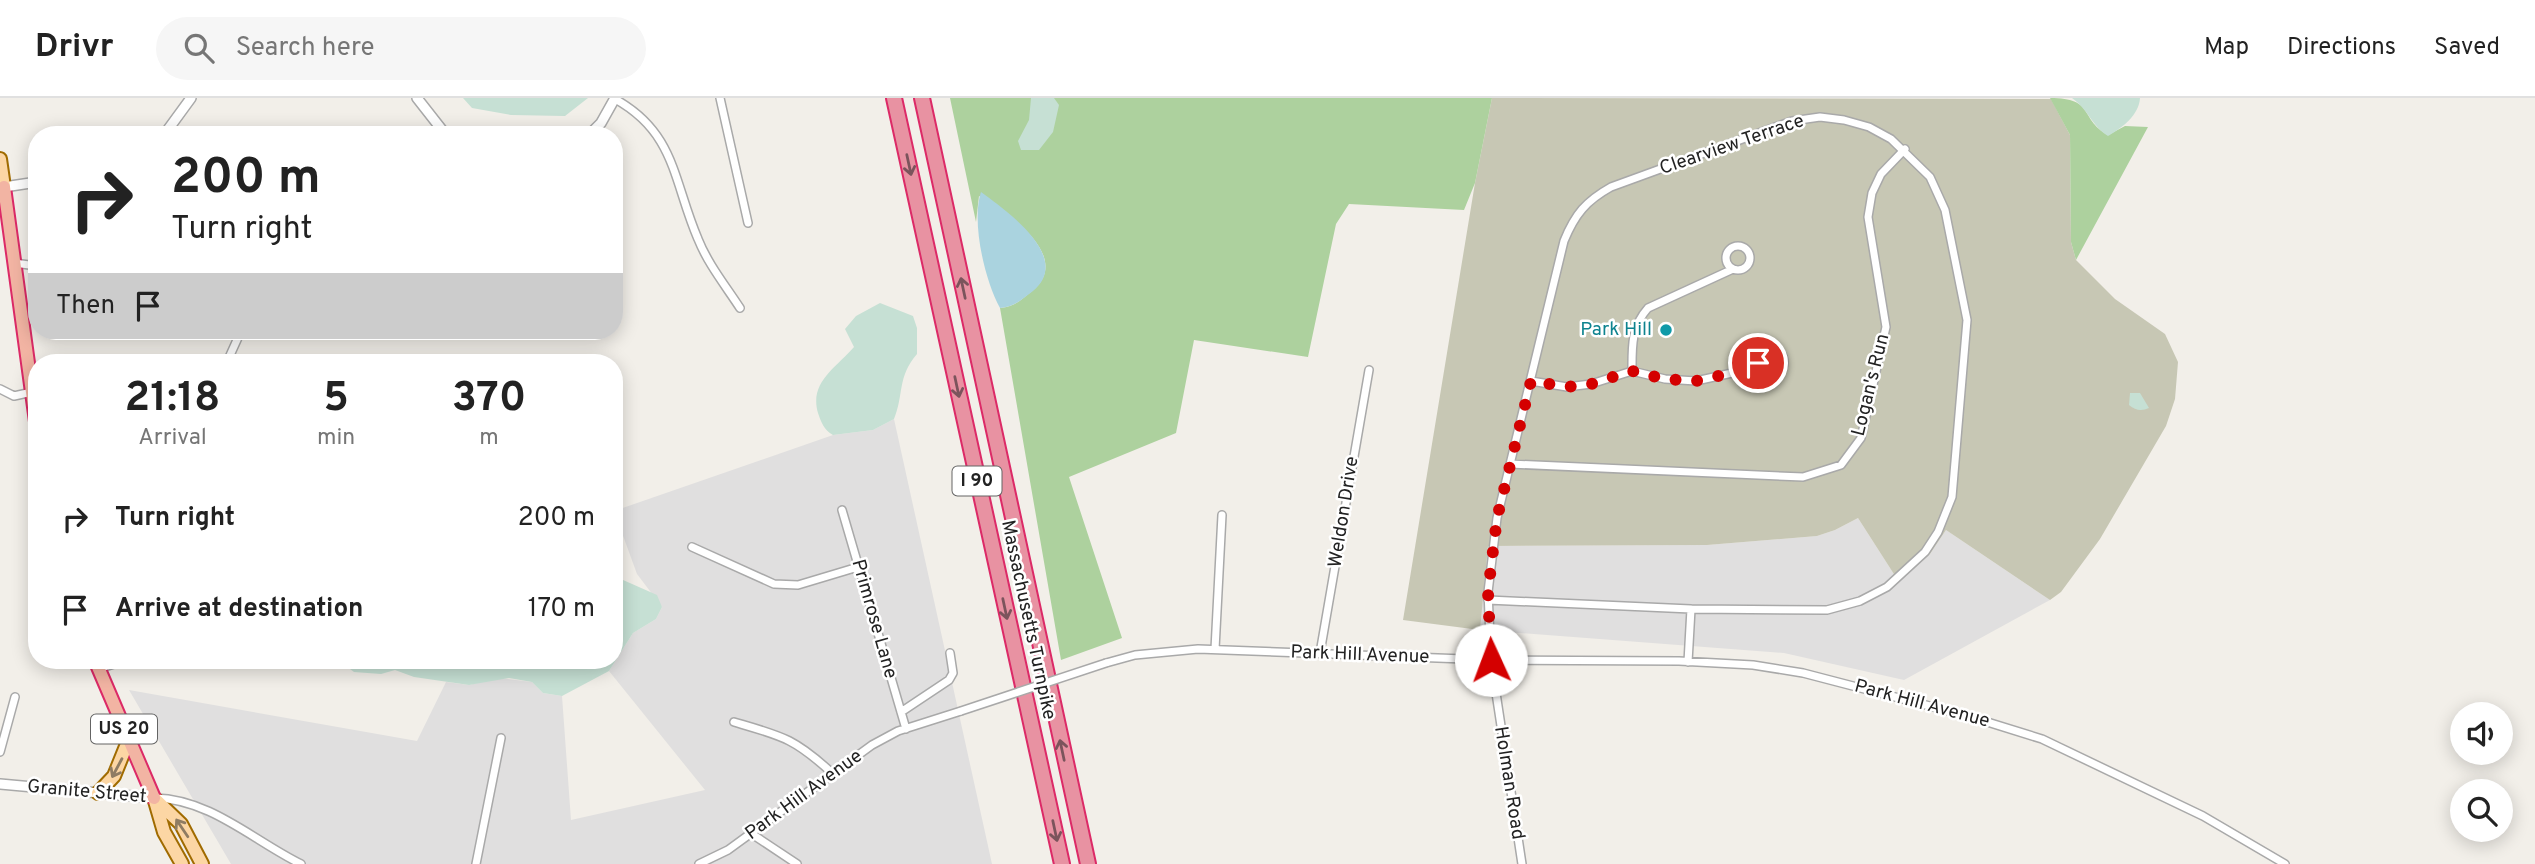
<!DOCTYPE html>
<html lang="en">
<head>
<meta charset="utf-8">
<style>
  body { margin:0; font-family:Overpass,sans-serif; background:#f6f6f6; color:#222; height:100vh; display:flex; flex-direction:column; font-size:26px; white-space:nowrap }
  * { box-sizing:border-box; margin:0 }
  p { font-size:23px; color:#767676 }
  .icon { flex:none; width:38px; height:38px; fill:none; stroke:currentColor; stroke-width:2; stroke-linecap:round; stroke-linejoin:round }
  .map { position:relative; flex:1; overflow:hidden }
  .side { position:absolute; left:28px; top:256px; width:595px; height:315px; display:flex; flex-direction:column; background:#fff; border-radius:28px; box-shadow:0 4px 18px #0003 }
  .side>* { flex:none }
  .banner { position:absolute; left:28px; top:28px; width:595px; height:214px; border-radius:28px; box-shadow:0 4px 18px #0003; background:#fff; color:#222; overflow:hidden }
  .tools { position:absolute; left:2450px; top:604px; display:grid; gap:14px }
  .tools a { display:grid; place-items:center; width:63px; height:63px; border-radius:50%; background:#fff; box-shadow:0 4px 18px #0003; font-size:35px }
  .pin { position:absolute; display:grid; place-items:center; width:60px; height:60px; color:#fff; margin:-30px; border:4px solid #fff; border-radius:50%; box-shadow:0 2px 7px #0007 }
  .me { position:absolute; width:77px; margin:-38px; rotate:358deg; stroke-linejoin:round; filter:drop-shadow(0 0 5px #0008) }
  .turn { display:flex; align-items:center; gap:24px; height:147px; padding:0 28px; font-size:32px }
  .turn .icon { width:91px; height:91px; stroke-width:2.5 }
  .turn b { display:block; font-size:49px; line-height:60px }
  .then { display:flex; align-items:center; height:66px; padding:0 28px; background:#0003; gap:14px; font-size:26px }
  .eta { display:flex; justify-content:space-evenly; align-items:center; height:119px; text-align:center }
  .eta b { font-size:42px; font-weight:700; line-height:49px }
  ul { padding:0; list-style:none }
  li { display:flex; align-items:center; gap:21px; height:91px; padding:0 28px }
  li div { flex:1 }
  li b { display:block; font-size:26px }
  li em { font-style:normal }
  header { display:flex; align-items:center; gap:42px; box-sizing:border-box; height:98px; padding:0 35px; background:#fff; border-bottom:2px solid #e0e0e0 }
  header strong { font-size:33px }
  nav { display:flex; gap:38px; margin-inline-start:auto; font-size:24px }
  .search { width:490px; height:63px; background:#f6f6f6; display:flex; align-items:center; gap:18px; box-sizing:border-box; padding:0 24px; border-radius:38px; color:#767676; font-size:26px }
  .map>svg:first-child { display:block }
</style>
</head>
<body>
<header>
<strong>Drivr</strong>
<div class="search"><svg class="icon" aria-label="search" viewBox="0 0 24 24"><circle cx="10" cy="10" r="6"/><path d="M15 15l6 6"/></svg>Search here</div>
<nav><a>Map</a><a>Directions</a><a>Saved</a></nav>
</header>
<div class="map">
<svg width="2535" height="766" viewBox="0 0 2535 766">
  <rect width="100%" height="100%" fill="#f2efe9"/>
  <path fill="#e0dfdf" d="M894 321 992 766H231L129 592 417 643 446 584 469 587 499 580 532 584 543 595 562 598 571 722 705 692 609 573 633 535 656 521 662 509 637 476 614 413 833 337 873 332Z
    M1858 420 1899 484 1930 456 1946 432 2050 502 1904 582 1784 555 1480 532 1487 448 1707 447 1817 438 1835 432Z"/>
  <path fill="#c7c7b4" d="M1492 0 2051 1 2070 37 2071 144 2076 162 2115 201 2165 236 2178 264 2175 301 2166 328 2100 441 2061 494 2050 502 1946 432 1930 456 1899 484 1858 420 1835 432 1817 438 1707 447 1488 448 1480 532 1403 522 1475 85Z"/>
  <path fill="#add19e" d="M950 0H1492L1475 85 1464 112 1349 106 1336 126 1308 259 1194 242 1176 335 1069 379 1122 540 1061 562 1000 210C1014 209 1021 202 1032 193 1074 159 1007 114 979 98L976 124Z
    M2050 0C2096 0 2078 20 2108 37L2125 28 2148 29 2076 162 2071 144 2070 37Z"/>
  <path fill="#c6e0d4" d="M463 0H588L565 18 511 17 472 10Z
    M1031 0H1054L1059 7 1053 34 1039 52H1021L1018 43 1029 22Z
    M2072 0H2140C2139 17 2122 30 2108 38 2092 28 2088 11 2072 0Z
    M880 205 913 218 917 230V256C897 279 904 297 894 321L873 332 833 337C824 332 821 324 818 315 809 284 836 270 854 249L845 231 856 218Z
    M2130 295H2140L2149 310C2142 313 2136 313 2129 307Z
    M614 478 657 497 662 509 656 521 633 535 609 573 562 598 543 595 532 584 509 580 469 587 414 579 395 572 381 576 354 574 346 568 345 562H614Z"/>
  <path fill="#aad3df" d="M981 94C1007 113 1073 160 1033 193 1021 202 1014 209 1000 210 985 183 971 124 981 94Z"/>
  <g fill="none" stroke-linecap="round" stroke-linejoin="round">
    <g stroke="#a9a9a9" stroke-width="10">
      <path id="minor" d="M720 0 748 125
        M615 1C676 35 673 83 698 141 708 166 725 187 740 210
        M1726 160a12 12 0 1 1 24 0a12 12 0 1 1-24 0Z
        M14 165 37 168
        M1758 264a13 13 0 1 1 26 0a13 13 0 1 1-26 0Z
        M227 264 241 233
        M1632 273C1632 249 1631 229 1648 210L1733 171
        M1531 283 1567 289 1591 286 1632 273 1665 281 1696 283 1759 269
        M0 291 14 298 32 294
        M1510 366 1803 379 1841 367 1861 340 1886 229 1868 119 1872 95 1881 76 1905 51
        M842 412 906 631
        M692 449 774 486 798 487 858 469
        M1488 502 1691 511 1688 564
        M1215 551 1222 417
        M1320 555 1369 272
        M1106 565 1135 557 1198 551 1491 562 1679 563 1753 567 1803 575 1968 618 2042 641 2203 718 2285 766
        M98 571 127 562
        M901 614 949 582 953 575 950 555
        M734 624C782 638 794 640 832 675
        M0 654 15 599
        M155 700C210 701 254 743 301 766
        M752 736 797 766
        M476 766 501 640
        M699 766 728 752 872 647 898 633 961 613
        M1522 766 1491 562 1488 494 1497 420 1564 143C1575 116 1586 103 1611 89L1792 23 1820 19 1844 22 1869 29 1891 41 1930 79 1945 112 1967 222 1952 399 1938 434 1925 454 1887 489 1860 503 1827 512 1691 511"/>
    </g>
    <g stroke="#a9a9a9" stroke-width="12">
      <path id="tertiary" d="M417 0 446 37
        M164 37 191 0
        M589 37 601 25 615 0
        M4 89 37 84
        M0 686 154 700"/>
    </g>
    <g stroke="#a06b00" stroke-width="16">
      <path id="primary" d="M0 61 4 89 0 90
        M98 695 114 678 129 641
        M154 700 181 726 202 766
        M155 703 164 734 182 766"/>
    </g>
    <g stroke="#dc2a67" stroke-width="16">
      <path id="trunk" d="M4 89 37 331
        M95 562 154 700"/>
    </g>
    <g stroke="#dc2a67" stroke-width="18">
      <path id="motorway" d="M894 0 1062 766
        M922 0 1088 766"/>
    </g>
    <use href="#minor" stroke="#fff" stroke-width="7"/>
    <use href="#tertiary" stroke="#fff" stroke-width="9"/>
    <use href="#primary" stroke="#fcd6a4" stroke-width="12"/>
    <use href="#trunk" stroke="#f2b4a3" stroke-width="12"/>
    <use href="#motorway" stroke="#e892a2" stroke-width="14"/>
    <g stroke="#a9a9a9" stroke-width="10" stroke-linecap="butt">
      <path id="minor-bridge" d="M961 613 1106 565"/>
    </g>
    <use href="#minor-bridge" stroke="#fff" stroke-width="7"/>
  </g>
  <defs><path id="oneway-shaft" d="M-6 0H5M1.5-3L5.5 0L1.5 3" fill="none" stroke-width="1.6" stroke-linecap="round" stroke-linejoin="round" transform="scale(1.75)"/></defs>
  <g stroke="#7b545c">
    <use href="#oneway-shaft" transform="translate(909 67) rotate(78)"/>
    <use href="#oneway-shaft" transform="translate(963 190) rotate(-102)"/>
    <use href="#oneway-shaft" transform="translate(957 289) rotate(78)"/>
    <use href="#oneway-shaft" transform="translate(1005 511) rotate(78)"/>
    <use href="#oneway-shaft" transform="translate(1062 652) rotate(-102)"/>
    <use href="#oneway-shaft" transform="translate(1055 733) rotate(78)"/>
  </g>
  <g stroke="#8f7c63">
    <use href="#oneway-shaft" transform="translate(117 670) rotate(118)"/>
    <use href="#oneway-shaft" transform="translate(182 730) rotate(-124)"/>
  </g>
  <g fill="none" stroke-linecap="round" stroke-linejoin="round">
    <path stroke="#d40000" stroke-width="12" stroke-dasharray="0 21.6" d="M1491 562 1488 494 1497 420 1531 283 1567 289 1591 286 1632 273 1665 281 1696 283 1759 269 1758 265"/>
  </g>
  <circle fill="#0f9aa8" stroke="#fff" stroke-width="2.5" cx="1666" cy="232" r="7"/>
  <g text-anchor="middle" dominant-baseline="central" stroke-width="5" stroke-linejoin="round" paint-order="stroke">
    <g fill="#fff" stroke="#646464" stroke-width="2">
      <rect x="952.5" y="368.5" width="49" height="29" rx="5"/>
      <rect x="91" y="616.5" width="66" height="29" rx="5"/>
    </g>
    <g font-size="18" font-weight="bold" fill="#222">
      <text x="977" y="383">I 90</text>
      <text x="124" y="631">US 20</text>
    </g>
    <g font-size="19" fill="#222" stroke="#fff">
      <text transform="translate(1732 47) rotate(-19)">Clearview Terrace</text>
      <text transform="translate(1871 287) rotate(-76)">Logan's Run</text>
      <text transform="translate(1344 414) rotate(-81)">Weldon Drive</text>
      <text transform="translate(874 521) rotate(74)">Primrose Lane</text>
      <text transform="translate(1028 522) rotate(78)">Massachusetts Turnpike</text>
      <text transform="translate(1360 557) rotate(2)">Park Hill Avenue</text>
      <text transform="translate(1922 606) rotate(15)">Park Hill Avenue</text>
      <text transform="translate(1509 685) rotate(81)">Holman Road</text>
      <text transform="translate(87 694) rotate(5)">Granite Street</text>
      <text transform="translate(804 697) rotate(-36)">Park Hill Avenue</text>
    </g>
    <g font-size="19" fill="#0d838f" stroke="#fff" text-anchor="end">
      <text x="1652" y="232">Park Hill</text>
    </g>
  </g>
</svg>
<div class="tools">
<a><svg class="icon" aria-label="sound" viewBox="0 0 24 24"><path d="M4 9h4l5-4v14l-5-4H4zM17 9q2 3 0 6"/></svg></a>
<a><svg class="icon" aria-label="search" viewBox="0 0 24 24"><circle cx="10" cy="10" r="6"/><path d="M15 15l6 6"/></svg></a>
</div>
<div class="pin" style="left:1758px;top:265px;background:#d93025"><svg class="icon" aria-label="arrive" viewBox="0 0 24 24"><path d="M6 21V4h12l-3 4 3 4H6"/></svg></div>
<svg class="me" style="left:1491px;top:562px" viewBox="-20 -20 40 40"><circle r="19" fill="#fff"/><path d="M0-13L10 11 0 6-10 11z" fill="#d40000"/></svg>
<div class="banner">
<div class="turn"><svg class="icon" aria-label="right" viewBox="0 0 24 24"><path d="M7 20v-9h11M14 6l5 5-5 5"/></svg><div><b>200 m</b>Turn right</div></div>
<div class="then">Then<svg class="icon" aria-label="arrive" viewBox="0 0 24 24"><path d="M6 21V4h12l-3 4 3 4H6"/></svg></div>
</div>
<section class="side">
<div class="eta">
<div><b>21:18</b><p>Arrival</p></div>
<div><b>5</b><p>min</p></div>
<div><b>370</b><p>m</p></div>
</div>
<ul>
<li><svg class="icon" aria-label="right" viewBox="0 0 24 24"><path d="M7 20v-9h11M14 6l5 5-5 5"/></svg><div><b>Turn right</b></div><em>200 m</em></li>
<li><svg class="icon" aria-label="arrive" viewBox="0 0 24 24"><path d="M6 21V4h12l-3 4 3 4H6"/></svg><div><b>Arrive at destination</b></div><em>170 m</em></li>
</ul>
</section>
</div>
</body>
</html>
